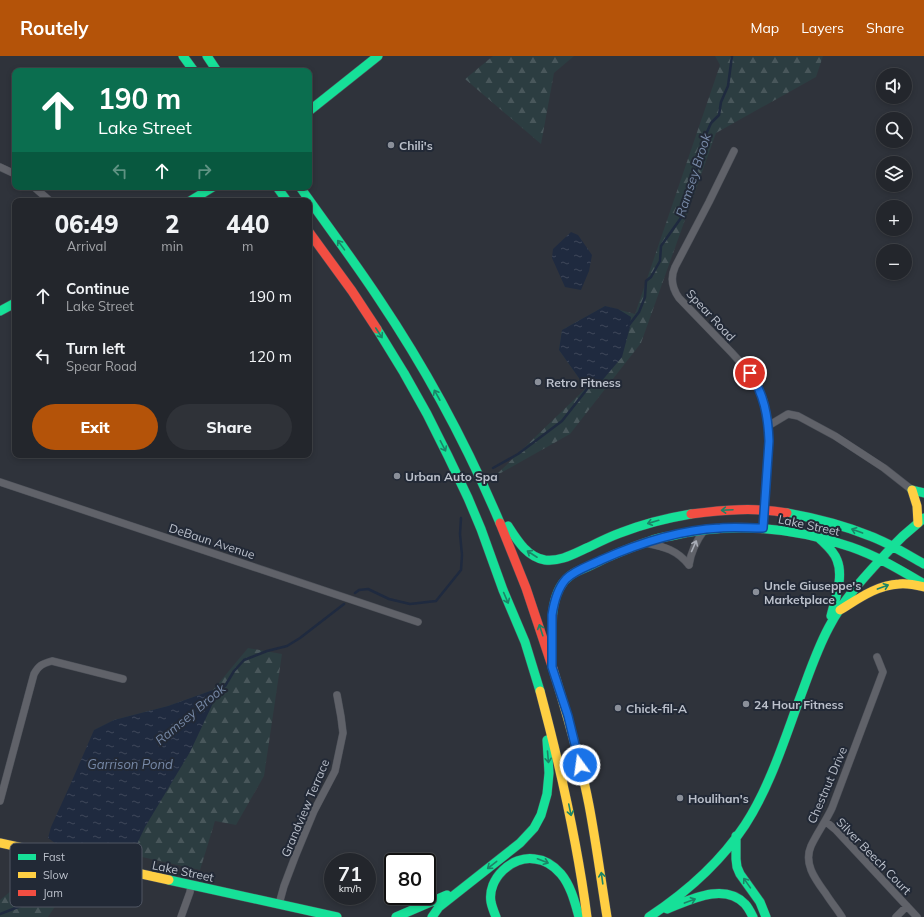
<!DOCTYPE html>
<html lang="en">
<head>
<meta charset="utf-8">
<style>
  body { margin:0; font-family:Mulish,sans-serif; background:#2f3238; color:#f1f3f6; height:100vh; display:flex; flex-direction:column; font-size:15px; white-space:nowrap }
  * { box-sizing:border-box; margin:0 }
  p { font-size:13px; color:#a3a5a9 }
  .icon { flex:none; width:22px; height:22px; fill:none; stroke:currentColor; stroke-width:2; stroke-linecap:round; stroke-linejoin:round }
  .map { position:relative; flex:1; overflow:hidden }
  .drawer { position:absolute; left:12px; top:142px; width:300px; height:260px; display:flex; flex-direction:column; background:#23262c; border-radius:8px; box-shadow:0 2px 6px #0003,0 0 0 1px #404348 }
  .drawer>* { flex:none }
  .hud { position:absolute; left:12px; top:12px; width:300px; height:122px; border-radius:8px; box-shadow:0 2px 6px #0003,0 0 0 1px #404348; background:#0b6e4f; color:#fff; overflow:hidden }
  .controls { position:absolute; left:876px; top:12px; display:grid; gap:8px }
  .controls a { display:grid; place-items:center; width:36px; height:36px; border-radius:50%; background:#23262c; box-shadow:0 2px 6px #0003,0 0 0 1px #404348; font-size:20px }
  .speed { position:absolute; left:324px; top:797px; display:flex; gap:8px; font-size:20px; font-weight:700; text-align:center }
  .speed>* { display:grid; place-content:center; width:52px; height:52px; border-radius:50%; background:#23262c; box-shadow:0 2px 6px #0003,0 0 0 1px #404348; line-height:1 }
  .speed small { font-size:10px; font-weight:400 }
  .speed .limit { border:2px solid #111; border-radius:6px; background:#fff; color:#111 }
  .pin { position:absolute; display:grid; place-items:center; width:34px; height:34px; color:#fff; margin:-17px; border:2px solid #fff; border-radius:50%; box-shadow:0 1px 4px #0007 }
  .me { position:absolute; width:44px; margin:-22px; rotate:346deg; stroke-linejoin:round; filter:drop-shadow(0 0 3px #0008) }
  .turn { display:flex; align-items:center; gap:14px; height:84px; padding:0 20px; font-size:18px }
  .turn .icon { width:52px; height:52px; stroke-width:2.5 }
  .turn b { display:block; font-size:28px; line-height:34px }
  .lanes { display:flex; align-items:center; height:38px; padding:0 20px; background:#0003; justify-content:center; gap:20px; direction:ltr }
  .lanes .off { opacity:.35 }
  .eta { display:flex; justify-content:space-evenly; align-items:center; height:68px; text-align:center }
  .eta b { font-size:24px; font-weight:800; line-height:28px }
  .action { display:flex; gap:8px; margin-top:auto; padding:8px 20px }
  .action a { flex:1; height:46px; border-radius:24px; background:#b45309; color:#fff; font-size:16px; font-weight:800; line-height:46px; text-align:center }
  .action a+a { background:#2f3238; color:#f1f3f6 }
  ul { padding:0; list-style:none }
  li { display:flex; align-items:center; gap:12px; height:60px; padding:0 20px }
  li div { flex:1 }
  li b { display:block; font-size:15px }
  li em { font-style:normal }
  header { display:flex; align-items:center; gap:24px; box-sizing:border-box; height:56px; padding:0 20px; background:#b45309; color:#fff }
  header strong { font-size:19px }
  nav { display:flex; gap:22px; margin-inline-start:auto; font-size:14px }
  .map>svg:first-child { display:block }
</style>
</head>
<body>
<header>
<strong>Routely</strong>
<nav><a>Map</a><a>Layers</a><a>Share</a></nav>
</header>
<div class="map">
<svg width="924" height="861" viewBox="0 0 924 861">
  <defs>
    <pattern id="forest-firs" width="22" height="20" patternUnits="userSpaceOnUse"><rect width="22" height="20" fill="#2c3d41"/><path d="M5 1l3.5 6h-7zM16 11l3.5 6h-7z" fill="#49575b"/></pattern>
    <pattern id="water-ripples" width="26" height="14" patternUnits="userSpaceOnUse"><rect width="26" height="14" fill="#1f2a3f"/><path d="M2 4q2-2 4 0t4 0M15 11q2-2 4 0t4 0" fill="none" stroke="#3e4759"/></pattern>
  </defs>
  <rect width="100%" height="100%" fill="#2f333b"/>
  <path fill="url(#forest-firs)" d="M493 0H574L554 17 541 88 465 23Z
    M715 0H823L816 21 716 77 641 287 570 378 499 418 498 417 586 332 559 294 562 274 605 250 635 258 720 9Z
    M248 592 282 598 264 720 236 769 215 765 200 814 62 783 94 674 114 664 168 650 213 634Z
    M34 816 72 825 48 861H0V844Z"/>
  <path fill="url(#water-ripples)" d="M571 176 578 179 592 199 589 215 581 234 565 231 552 202 553 193Z
    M605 250 618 253 631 261 630 271 622 301 600 327 586 332 559 294 562 274Z
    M213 634 214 645 190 696 145 771 130 803 122 806 65 794 48 782 51 771 71 727 94 674 114 664 168 650Z"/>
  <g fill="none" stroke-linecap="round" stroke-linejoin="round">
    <path stroke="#1f2a3f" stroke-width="2.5" d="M629 269 639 256 645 241 646 225 651 221 660 205 661 190 683 159 692 133 704 83 711 67 719 59 721 46 728 30 732 0
      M493 412 518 398 562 365 584 337 590 329
      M355 537 359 534 368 533 389 543 410 548 436 545 461 514 462 499 460 478 461 462
      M212 638 225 630 234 615 244 604 267 595 287 590 300 582 344 548
      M0 858 36 844 58 837 70 824 78 808"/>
    <g stroke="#4c5058" stroke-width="8">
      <path id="street" d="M734 95 709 146 675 211C670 222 672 232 679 242L732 297 750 317 754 323 764 345 767 359 769 385 763 472
        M0 111 15 118
        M34 131 50 145
        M768 370 788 358 798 360 835 380 884 412 912 434
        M0 426 418 566
        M646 487C665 491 677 494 689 509
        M689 509C691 495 696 485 705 473
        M0 745 34 618C39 609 42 608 52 605L123 623
        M825 765 836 774 917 861
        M279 848 284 830 295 801 314 755 335 715 343 677 341 661 337 639
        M181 861 190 836 191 829
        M842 861C837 853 831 846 826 838 816 824 803 808 811 790 817 777 826 765 832 752L883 616 877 601
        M896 861 907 850"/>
    </g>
    <g stroke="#4c5058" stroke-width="10">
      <path id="fast" d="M183 0 194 15
        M207 0 217 15
        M309 55 378 0
        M277 131 287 145
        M300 131C326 168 354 205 379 243 426 313 467 389 500 467
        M190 145 213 131
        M0 255 15 247
        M377 273 404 317 427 358 448 400 468 442 481 473 503 534 525 586 540 635
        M912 434 924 437
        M787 457C815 462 843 469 870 480 889 487 906 498 924 508
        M508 470C517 484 527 501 545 504 561 506 575 497 589 491 599 486 609 481 620 477 643 468 667 462 691 458
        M819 482C825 488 834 495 837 504 844 521 835 543 831 560
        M893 490 903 480 924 462
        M613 499C625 494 637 489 650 485 657 482 664 481 671 480 731 466 793 471 851 491 877 500 900 514 924 528
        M552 597C552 573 548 535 571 519 575 516 581 514 585 512 594 508 604 503 613 499
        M736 780V803L737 811 740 818 760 846 766 861
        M169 824 337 861
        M667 853C690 844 724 826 745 848 748 851 751 857 753 861
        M396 861 447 839
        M432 861 439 851 520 787 534 772 541 759 547 738 549 717 547 684
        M496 861C494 856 492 851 491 846 487 823 512 799 535 803 546 804 555 811 561 818 571 830 575 847 579 861
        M649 861C687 836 720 807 745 769 769 732 783 688 798 647 808 621 816 595 829 571 845 540 870 515 893 490"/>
    </g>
    <g stroke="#4c5058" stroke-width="10">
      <path id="slow" d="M912 434 917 450 918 467
        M840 554C858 543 877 529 899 528 908 527 916 529 924 531
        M553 613C567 658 580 703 589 749 596 786 601 824 607 861
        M540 635C560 710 577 784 587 861
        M0 787 169 824"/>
    </g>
    <g stroke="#4c5058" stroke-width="10">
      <path id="jam" d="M309 176 352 235 377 273
        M691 458C723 454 755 451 787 457
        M500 467 526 532 553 613"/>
    </g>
    <use href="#street" stroke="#606269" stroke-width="7"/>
    <use href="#fast" stroke="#16e098" stroke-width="9"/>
    <use href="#slow" stroke="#ffcf43" stroke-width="9"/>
    <use href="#jam" stroke="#f24e42" stroke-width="9"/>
  </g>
  <defs><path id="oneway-shaft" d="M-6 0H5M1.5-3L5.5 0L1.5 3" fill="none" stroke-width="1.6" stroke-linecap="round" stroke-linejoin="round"/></defs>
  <g stroke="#1c8467">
    <use href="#oneway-shaft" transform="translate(341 189) rotate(-126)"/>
    <use href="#oneway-shaft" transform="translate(379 277) rotate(57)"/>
    <use href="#oneway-shaft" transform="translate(437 339) rotate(-119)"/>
    <use href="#oneway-shaft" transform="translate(443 390) rotate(63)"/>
    <use href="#oneway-shaft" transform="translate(727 454) rotate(177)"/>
    <use href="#oneway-shaft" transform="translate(653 466) rotate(164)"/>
    <use href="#oneway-shaft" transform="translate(857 475) rotate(-160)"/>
    <use href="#oneway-shaft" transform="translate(532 498) rotate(-147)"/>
    <use href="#oneway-shaft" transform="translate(883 531) rotate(-20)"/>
    <use href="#oneway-shaft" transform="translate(506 542) rotate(67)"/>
    <use href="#oneway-shaft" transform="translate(541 574) rotate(-108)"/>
    <use href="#oneway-shaft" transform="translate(548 701) rotate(85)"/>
    <use href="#oneway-shaft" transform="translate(570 754) rotate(78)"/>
    <use href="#oneway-shaft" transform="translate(543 805) rotate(21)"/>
    <use href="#oneway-shaft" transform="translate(492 809) rotate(142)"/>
    <use href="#oneway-shaft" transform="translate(602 822) rotate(-98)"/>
    <use href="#oneway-shaft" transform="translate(747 827) rotate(-125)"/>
    <use href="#oneway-shaft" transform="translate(690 845) rotate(-20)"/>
  </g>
  <use stroke="#a9adb7" href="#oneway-shaft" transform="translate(694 490) rotate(-66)"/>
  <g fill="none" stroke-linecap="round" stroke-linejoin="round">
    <g stroke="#114b97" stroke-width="10">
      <path id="route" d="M580 709 568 660 552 611V559C554 546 557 533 566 523 575 514 589 510 601 504 639 487 678 474 720 472 734 471 749 472 763 472L769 385C768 360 764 338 750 317"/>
    </g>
    <use href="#route" stroke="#1a73e8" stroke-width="7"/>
  </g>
  <g fill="#8a8f99" stroke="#222936" stroke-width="1.5">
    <circle cx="391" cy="89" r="4"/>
    <circle cx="538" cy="326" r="4"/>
    <circle cx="397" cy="420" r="4"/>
    <circle cx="756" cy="536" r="4"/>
    <circle cx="746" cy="648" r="4"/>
    <circle cx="618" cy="652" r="4"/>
    <circle cx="680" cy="742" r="4"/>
  </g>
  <g text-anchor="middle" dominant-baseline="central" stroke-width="4" stroke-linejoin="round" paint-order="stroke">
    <g font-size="12" font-weight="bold" fill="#bbc0cb" stroke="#222936" text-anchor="start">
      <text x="399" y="89">Chili's</text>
      <text x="546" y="326">Retro Fitness</text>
      <text x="405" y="420">Urban Auto Spa</text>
      <text x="764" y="529">Uncle Giuseppe's<tspan x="764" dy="14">Marketplace</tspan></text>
      <text x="754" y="648">24 Hour Fitness</text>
      <text x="626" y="652">Chick-fil-A</text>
      <text x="688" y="742">Houlihan's</text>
    </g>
    <g font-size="12" fill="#bbc0cb" stroke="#222936">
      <text transform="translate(711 259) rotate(47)">Spear Road</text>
      <text transform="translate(809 469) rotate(12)">Lake Street</text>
      <text transform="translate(212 485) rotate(18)">DeBaun Avenue</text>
      <text transform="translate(827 729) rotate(-67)">Chestnut Drive</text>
      <text transform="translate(305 752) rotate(-67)">Grandview Terrace</text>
      <text transform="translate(874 800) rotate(46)">Silver Beech Court</text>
      <text transform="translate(183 815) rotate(12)">Lake Street</text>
    </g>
    <g font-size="13" font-style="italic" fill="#7789a7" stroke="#222936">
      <text transform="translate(693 119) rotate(-72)">Ramsey Brook</text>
      <text transform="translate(190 658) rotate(-40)">Ramsey Brook</text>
      <text x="130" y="708">Garrison Pond</text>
    </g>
  </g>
  <rect x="10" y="787" width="132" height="64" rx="6" fill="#222936" stroke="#505663" stroke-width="1"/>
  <rect x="18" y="798" width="18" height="6" fill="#16e098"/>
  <rect x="18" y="816" width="18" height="6" fill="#ffcf43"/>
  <rect x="18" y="834" width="18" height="6" fill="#f24e42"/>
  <g font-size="11" fill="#bbc0cb">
    <text x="43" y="805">Fast</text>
    <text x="43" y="823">Slow</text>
    <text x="43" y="841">Jam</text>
  </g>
</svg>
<div class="controls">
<a><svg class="icon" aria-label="sound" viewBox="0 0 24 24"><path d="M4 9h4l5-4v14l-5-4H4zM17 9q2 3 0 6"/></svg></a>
<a><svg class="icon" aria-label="search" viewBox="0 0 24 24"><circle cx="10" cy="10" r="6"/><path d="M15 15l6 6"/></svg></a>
<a><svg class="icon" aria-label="layers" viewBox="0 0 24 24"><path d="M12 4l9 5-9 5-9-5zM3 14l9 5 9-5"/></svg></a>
<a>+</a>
<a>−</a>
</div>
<div class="speed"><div>71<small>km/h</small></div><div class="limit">80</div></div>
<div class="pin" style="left:750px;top:317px;background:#d93025"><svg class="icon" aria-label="arrive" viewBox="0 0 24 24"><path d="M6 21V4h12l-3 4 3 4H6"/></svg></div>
<svg class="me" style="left:580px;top:709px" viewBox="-20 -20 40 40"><circle r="17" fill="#1a73e8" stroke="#fff" stroke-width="3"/><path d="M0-11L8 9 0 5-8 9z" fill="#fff"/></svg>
<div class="hud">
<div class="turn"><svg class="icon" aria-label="ahead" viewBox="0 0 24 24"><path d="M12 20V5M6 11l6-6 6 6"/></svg><div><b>190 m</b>Lake Street</div></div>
<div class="lanes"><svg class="icon off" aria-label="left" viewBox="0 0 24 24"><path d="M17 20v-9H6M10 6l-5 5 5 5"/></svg><svg class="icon" aria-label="ahead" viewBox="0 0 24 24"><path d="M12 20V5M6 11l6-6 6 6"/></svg><svg class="icon off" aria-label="right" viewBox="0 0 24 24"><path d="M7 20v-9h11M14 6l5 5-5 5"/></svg></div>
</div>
<section class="drawer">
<div class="eta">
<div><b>06:49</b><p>Arrival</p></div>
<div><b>2</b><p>min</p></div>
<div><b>440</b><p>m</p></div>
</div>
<ul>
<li><svg class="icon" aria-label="ahead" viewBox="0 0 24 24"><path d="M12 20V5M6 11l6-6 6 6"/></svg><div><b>Continue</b><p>Lake Street</p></div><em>190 m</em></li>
<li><svg class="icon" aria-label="left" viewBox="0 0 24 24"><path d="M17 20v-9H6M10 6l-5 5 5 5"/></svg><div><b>Turn left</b><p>Spear Road</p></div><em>120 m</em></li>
</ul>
<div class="action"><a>Exit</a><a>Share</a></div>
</section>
</div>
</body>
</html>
